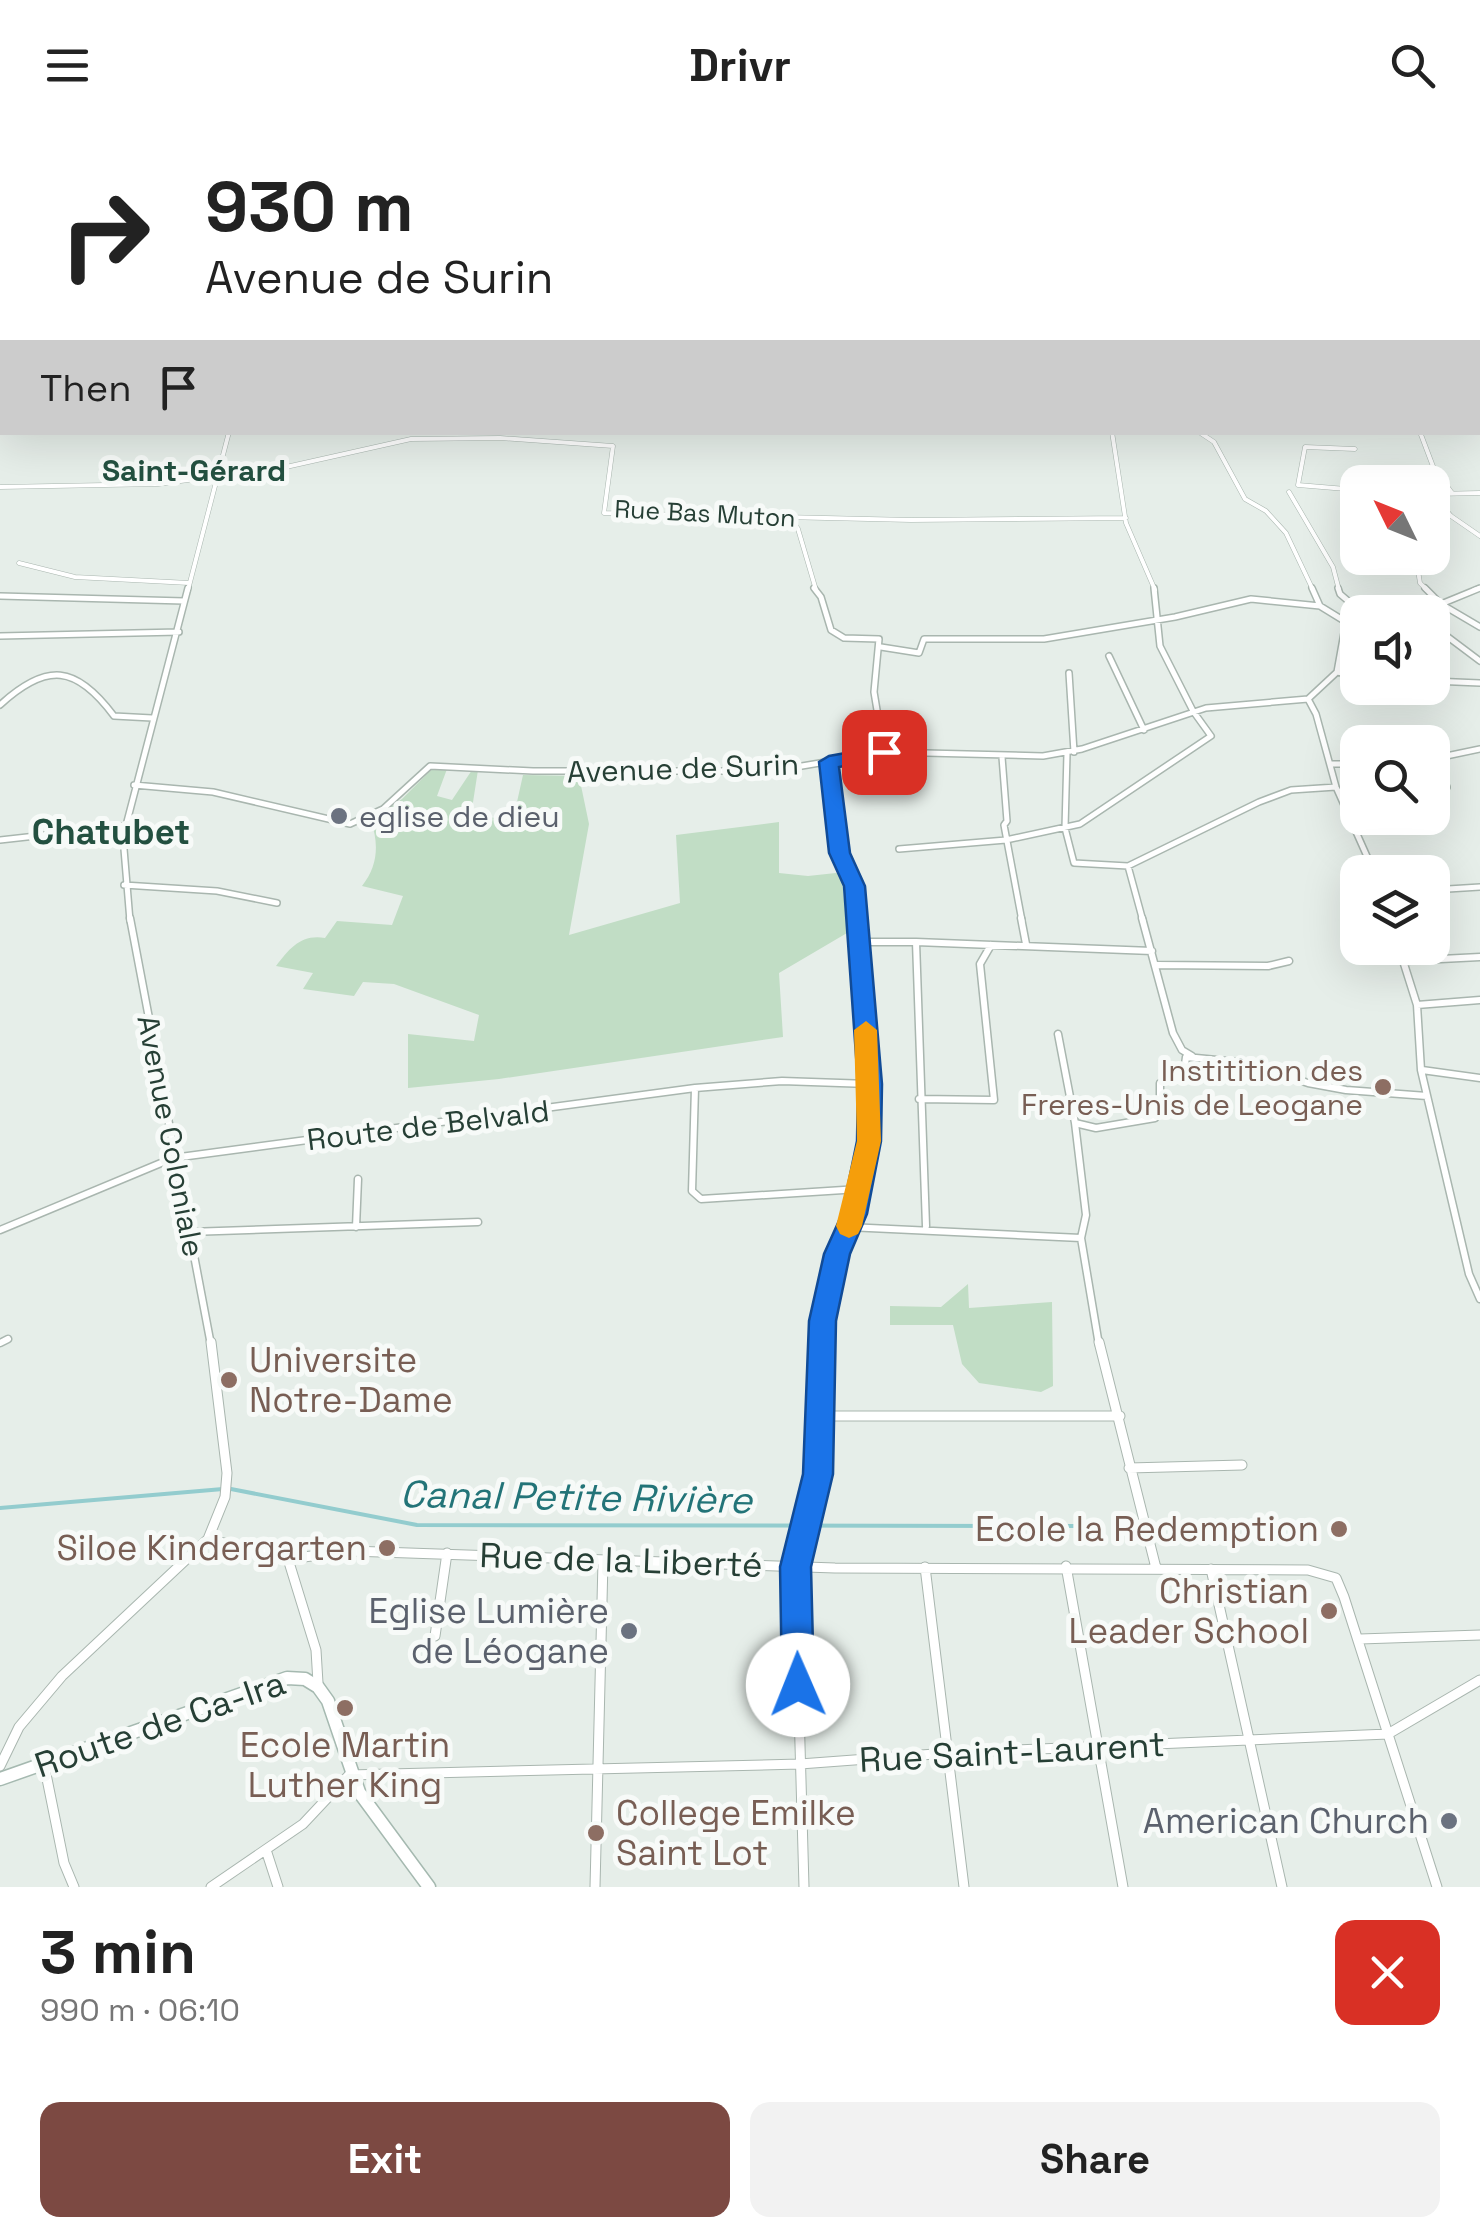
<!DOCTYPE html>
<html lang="en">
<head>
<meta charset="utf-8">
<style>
  body { margin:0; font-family:"Space Grotesk",sans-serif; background:#f2f2f2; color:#222; height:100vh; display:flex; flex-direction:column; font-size:38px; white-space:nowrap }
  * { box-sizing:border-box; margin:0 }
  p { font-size:32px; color:#767676 }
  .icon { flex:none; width:55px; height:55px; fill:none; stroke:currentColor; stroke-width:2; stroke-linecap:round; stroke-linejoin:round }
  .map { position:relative; height:1757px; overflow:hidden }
  .drawer { display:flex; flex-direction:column; background:#fff; flex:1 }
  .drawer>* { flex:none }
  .hud { position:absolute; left:0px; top:0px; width:1480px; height:305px; box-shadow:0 10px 40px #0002; background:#fff; color:#222; overflow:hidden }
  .needle { width:65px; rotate:313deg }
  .fabs { position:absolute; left:1340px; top:335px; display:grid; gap:20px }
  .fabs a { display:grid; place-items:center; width:110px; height:110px; border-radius:20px; background:#fff; box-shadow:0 10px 40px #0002; font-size:50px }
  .pin { position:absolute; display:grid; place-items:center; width:85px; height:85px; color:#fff; margin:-42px; border-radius:20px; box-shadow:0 5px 15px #0006 }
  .me { position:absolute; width:110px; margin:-55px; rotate:359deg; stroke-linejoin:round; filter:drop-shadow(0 0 8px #0008) }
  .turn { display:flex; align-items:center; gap:35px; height:210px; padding:0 40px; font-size:45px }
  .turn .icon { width:130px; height:130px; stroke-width:2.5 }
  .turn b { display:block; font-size:70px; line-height:85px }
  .then { display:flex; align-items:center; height:95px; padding:0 40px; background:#0003; gap:20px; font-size:38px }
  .round { display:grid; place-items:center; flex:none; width:105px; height:105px; border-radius:20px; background:#f2f2f2 }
  .summary { display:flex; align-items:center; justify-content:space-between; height:170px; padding:0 40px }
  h1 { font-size:60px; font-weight:800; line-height:75px }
  .cta { display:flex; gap:20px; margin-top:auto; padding:20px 40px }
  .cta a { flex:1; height:115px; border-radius:20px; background:#7c4942; color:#fff; font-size:40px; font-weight:800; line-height:115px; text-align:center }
  .cta a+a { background:#f2f2f2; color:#222 }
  header { display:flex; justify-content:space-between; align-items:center; height:130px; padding:0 40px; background:#fff; font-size:45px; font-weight:800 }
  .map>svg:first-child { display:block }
</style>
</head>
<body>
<header><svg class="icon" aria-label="menu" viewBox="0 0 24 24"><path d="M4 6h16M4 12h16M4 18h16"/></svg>Drivr<svg class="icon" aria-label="search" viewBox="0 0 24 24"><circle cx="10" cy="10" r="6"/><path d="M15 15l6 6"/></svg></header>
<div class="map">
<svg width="1480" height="1757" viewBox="0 0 1480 1757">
  <rect width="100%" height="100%" fill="#e6eee9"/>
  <path fill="#c1ddc5" d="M432 639H447L437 666 452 670 472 640H478L471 685 513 690 523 645 579 646 589 694 569 805 680 773 676 705 779 692V743L808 746 845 742 848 747 842 748 847 803 779 843 783 907 499 949 408 958V904L474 911 479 885 394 854 363 852 354 866 303 859 313 843 276 836C290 818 301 804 325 808L337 791 392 795 403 766 362 756C378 736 379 714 371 691L402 669Z
    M968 1154 969 1178 1052 1172 1053 1256 1041 1262 979 1253 962 1234 953 1195H890V1176L941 1177Z"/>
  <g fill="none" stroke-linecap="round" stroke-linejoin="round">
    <path stroke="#93ccce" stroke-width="2.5" d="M77 0 106 1
      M21 2 28 0"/>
    <path stroke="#93ccce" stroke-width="4" d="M231 1359 417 1395 1096 1396
      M0 1378 223 1359"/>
    <g stroke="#a9b6af" stroke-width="5">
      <path id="street-far3" d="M949 0 958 2
        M1305 0 1328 2
        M1478 272 1480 277
        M1112 302 1126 393 1155 460
        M1199 302 1214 312 1245 369 1266 381 1286 403 1313 460
        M1420 302 1434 339 1452 363
        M1355 319 1305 317 1298 355 1358 360
        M0 357 158 354 286 337 411 309 500 308 613 316 604 383 911 390 1126 388
        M1289 362 1333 437 1339 460
        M1432 364 1451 386 1480 406
        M1435 364 1480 363
        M791 389 798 399 816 460
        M1416 428 1420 453 1427 460
        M19 433 75 447 189 453
        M188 460 229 302
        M1474 460 1480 458"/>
    </g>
    <g stroke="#a9b6af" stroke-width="8">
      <path id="street-far2" d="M814 458 821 467 831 500 844 508 879 509 874 562 884 622
        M1312 458 1320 476 1346 492
        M1338 458 1340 464 1361 482
        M1425 458 1441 474 1480 497
        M0 466 184 471
        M1361 482 1441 474 1480 458
        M1432 495 1480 531
        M0 506 179 502
        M881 517 919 523 924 509H1044L1175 487 1251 469 1320 476
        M1109 526 1144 600
        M1337 542 1358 546
        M1069 543 1074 622
        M1432 551 1480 553
        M1308 569 1316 584 1336 657 1374 742
        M1308 569 1337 542 1346 492 1358 484
        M0 575C47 532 76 535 114 586L152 588
        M1067 624 1065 698 1074 733 1128 736 1259 672 1291 660 1336 657
        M1002 627 1007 691 1004 695 1022 791
        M1432 629 1480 619
        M829 632 840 723 855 755 858 791
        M1330 634H1358
        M134 655 213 662 350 694 383 679 430 636 533 641H731L796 637 885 622 1043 626 1082 619 1206 578 1308 569
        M1432 660 1447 657
        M1339 661 1358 662
        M0 710 125 696
        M899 719 1006 710 1080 694 1211 606 1193 581 1160 516 1154 458
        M1128 736 1143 791
        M124 755 217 761 277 773
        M1432 760 1480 757
        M130 791 123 707 188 458"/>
    </g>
    <g stroke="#a9b6af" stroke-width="9">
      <path id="street-far1" d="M130 788 211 1215
        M1021 788 1026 814
        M1142 788 1173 903 1182 920 1192 926
        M859 812H916
        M1399 818 1417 875 1421 940 1469 1144 1480 1169
        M1402 831 1480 827
        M1157 835 1268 836 1289 831
        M1417 875 1480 870
        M1058 904 1075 993 1086 1085 1081 1108 1099 1215
        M1422 940 1480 948
        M695 958 692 1061 701 1069 859 1059
        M919 969 994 970 980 834 991 815
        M1075 993 1096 998 1155 988 1160 980V953L1184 942 1186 927 1247 933 1308 953 1346 960 1427 966
        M926 1096 916 812 1152 821
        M356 1097 358 1049
        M848 1097 1081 1108
        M0 1100 173 1028 695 958 782 951 869 954
        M189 1102 478 1092
        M0 1213 8 1209
        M822 1215C825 1144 860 1082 869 1012 878 940 863 861 858 788"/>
    </g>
    <g stroke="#a9b6af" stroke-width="11">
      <path id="street" d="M1099 1212 1156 1438
        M822 1286H1120
        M1129 1338 1242 1335
        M208 1409 288 1429 351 1421 835 1438 1308 1440 1336 1448 1344 1467 1437 1757
        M288 1429 316 1520 318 1553
        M1066 1436 1123 1757
        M925 1437 964 1757
        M1211 1439 1282 1757
        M435 1506 447 1423
        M1360 1509 1480 1505
        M44 1634 64 1733 74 1757
        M0 1636 19 1597 62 1546 208 1409 225 1367 227 1343 211 1212
        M267 1723 278 1757
        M211 1757 303 1694 349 1645 800 1634 948 1623 1388 1604 1480 1550
        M595 1757 603 1431
        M804 1757 795 1437 818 1343 822 1212"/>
    </g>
    <g stroke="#a5b9b0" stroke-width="15">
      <path id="secondary" d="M0 1649 287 1548 305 1549 318 1557 328 1571 359 1662 429 1757"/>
    </g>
    <use href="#street-far3" stroke="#fff" stroke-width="4"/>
    <use href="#street-far2" stroke="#fff" stroke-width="5"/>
    <use href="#street-far1" stroke="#fff" stroke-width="6"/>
    <use href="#street" stroke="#fff" stroke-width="9"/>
    <use href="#secondary" stroke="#fff" stroke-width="12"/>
  </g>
  <path fill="#1a73e8" stroke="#114b97" stroke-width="2.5" d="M884 616 891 618V627L839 637 850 723 865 756 882 954 881 1011 867 1084 850 1124 836 1191 833 1344 811 1437 814 1555 809 1566 798 1571 787 1566 782 1555 780 1437 803 1344 809 1191 824 1124 842 1084 857 1011 858 954 844 756 829 723 819 632 829 626Z"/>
  <path fill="#f59e0b" d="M866 891 877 900 881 1011 862 1096 858 1104 849 1108 840 1104 836 1096 857 1011 854 900Z"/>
  <g fill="#6b7280" stroke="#f7faf8" stroke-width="4">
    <circle cx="339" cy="686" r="10"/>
    <circle cx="629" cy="1501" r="10"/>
    <circle cx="1449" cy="1691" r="10"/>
  </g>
  <g fill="#8d6e63" stroke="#f7faf8" stroke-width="4">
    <circle cx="1383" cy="957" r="10"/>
    <circle cx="229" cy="1250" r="10"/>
    <circle cx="1339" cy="1399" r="10"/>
    <circle cx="387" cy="1418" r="10"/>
    <circle cx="1329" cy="1481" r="10"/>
    <circle cx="345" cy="1578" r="10"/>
    <circle cx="596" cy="1703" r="10"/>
  </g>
  <g text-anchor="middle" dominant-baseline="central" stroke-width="10" stroke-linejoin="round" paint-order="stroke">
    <g font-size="25" fill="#263f35" stroke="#f7faf8">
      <text transform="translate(705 383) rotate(3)">Rue Bas Muton</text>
    </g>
    <g font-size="30" font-weight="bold" fill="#235040" stroke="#f7faf8">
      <text x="194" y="340">Saint-Gérard</text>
    </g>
    <g font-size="30" fill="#263f35" stroke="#f7faf8">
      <text transform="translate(683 638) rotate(-2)">Avenue de Surin</text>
      <text transform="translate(428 995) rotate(-7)">Route de Belvald</text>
      <text transform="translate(171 1006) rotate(79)">Avenue Coloniale</text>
    </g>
    <g font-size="30" fill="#5b616d" stroke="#f7faf8" text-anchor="start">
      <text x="359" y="686">eglise de dieu</text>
    </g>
    <g font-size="30" fill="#785e54" stroke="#f7faf8" text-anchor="end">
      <text x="1363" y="940">Institition des<tspan x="1363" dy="34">Freres-Unis de Leogane</tspan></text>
    </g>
    <g font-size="35" font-weight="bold" fill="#235040" stroke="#f7faf8">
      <text x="111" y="702">Chatubet</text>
    </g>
    <g font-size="35" fill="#785e54" stroke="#f7faf8" text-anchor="end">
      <text x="249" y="1230" text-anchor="start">Universite<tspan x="249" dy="40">Notre-Dame</tspan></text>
      <text x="1319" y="1399">Ecole la Redemption</text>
      <text x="367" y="1418">Siloe Kindergarten</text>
      <text x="1309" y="1461">Christian<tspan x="1309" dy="40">Leader School</tspan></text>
      <text x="345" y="1615" text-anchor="middle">Ecole Martin<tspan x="345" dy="40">Luther King</tspan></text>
      <text x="616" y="1683" text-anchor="start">College Emilke<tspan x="616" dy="40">Saint Lot</tspan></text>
    </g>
    <g font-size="35" fill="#263f35" stroke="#f7faf8">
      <text transform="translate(621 1430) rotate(2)">Rue de la Liberté</text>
      <text transform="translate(160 1594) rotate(-19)">Route de Ca-Ira</text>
      <text transform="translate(1012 1622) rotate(-3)">Rue Saint-Laurent</text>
    </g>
    <g font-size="35" fill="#5b616d" stroke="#f7faf8" text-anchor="end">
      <text x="609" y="1481">Eglise Lumière<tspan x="609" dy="40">de Léogane</tspan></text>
      <text x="1429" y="1691">American Church</text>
    </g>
    <g font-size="38" font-style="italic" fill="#237478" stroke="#f7faf8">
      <text transform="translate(576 1367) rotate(1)">Canal Petite Rivière</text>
    </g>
  </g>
</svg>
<div class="fabs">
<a><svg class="needle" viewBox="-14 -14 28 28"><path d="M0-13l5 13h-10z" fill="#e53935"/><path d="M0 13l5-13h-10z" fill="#767676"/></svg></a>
<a><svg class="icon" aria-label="sound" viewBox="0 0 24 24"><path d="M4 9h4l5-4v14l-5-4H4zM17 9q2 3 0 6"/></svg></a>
<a><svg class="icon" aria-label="search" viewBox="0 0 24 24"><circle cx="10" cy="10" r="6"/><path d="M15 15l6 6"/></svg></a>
<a><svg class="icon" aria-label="layers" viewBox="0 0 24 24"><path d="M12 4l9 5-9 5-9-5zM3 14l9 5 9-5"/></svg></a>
</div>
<div class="pin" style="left:884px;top:622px;background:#d93025"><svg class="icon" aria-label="arrive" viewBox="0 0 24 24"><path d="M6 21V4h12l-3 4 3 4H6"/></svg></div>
<svg class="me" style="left:798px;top:1555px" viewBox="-20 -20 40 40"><circle r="19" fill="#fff"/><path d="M0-13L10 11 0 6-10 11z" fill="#1a73e8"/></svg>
<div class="hud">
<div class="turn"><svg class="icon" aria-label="right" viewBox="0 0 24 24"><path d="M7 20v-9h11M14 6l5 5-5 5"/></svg><div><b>930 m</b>Avenue de Surin</div></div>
<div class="then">Then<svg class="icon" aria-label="arrive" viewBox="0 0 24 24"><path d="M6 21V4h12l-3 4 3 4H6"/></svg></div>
</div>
</div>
<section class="drawer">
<div class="summary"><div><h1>3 min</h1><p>990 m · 06:10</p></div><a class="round" style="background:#d93025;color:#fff"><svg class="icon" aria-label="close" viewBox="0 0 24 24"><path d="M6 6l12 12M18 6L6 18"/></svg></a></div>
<div class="cta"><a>Exit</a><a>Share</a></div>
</section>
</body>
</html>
